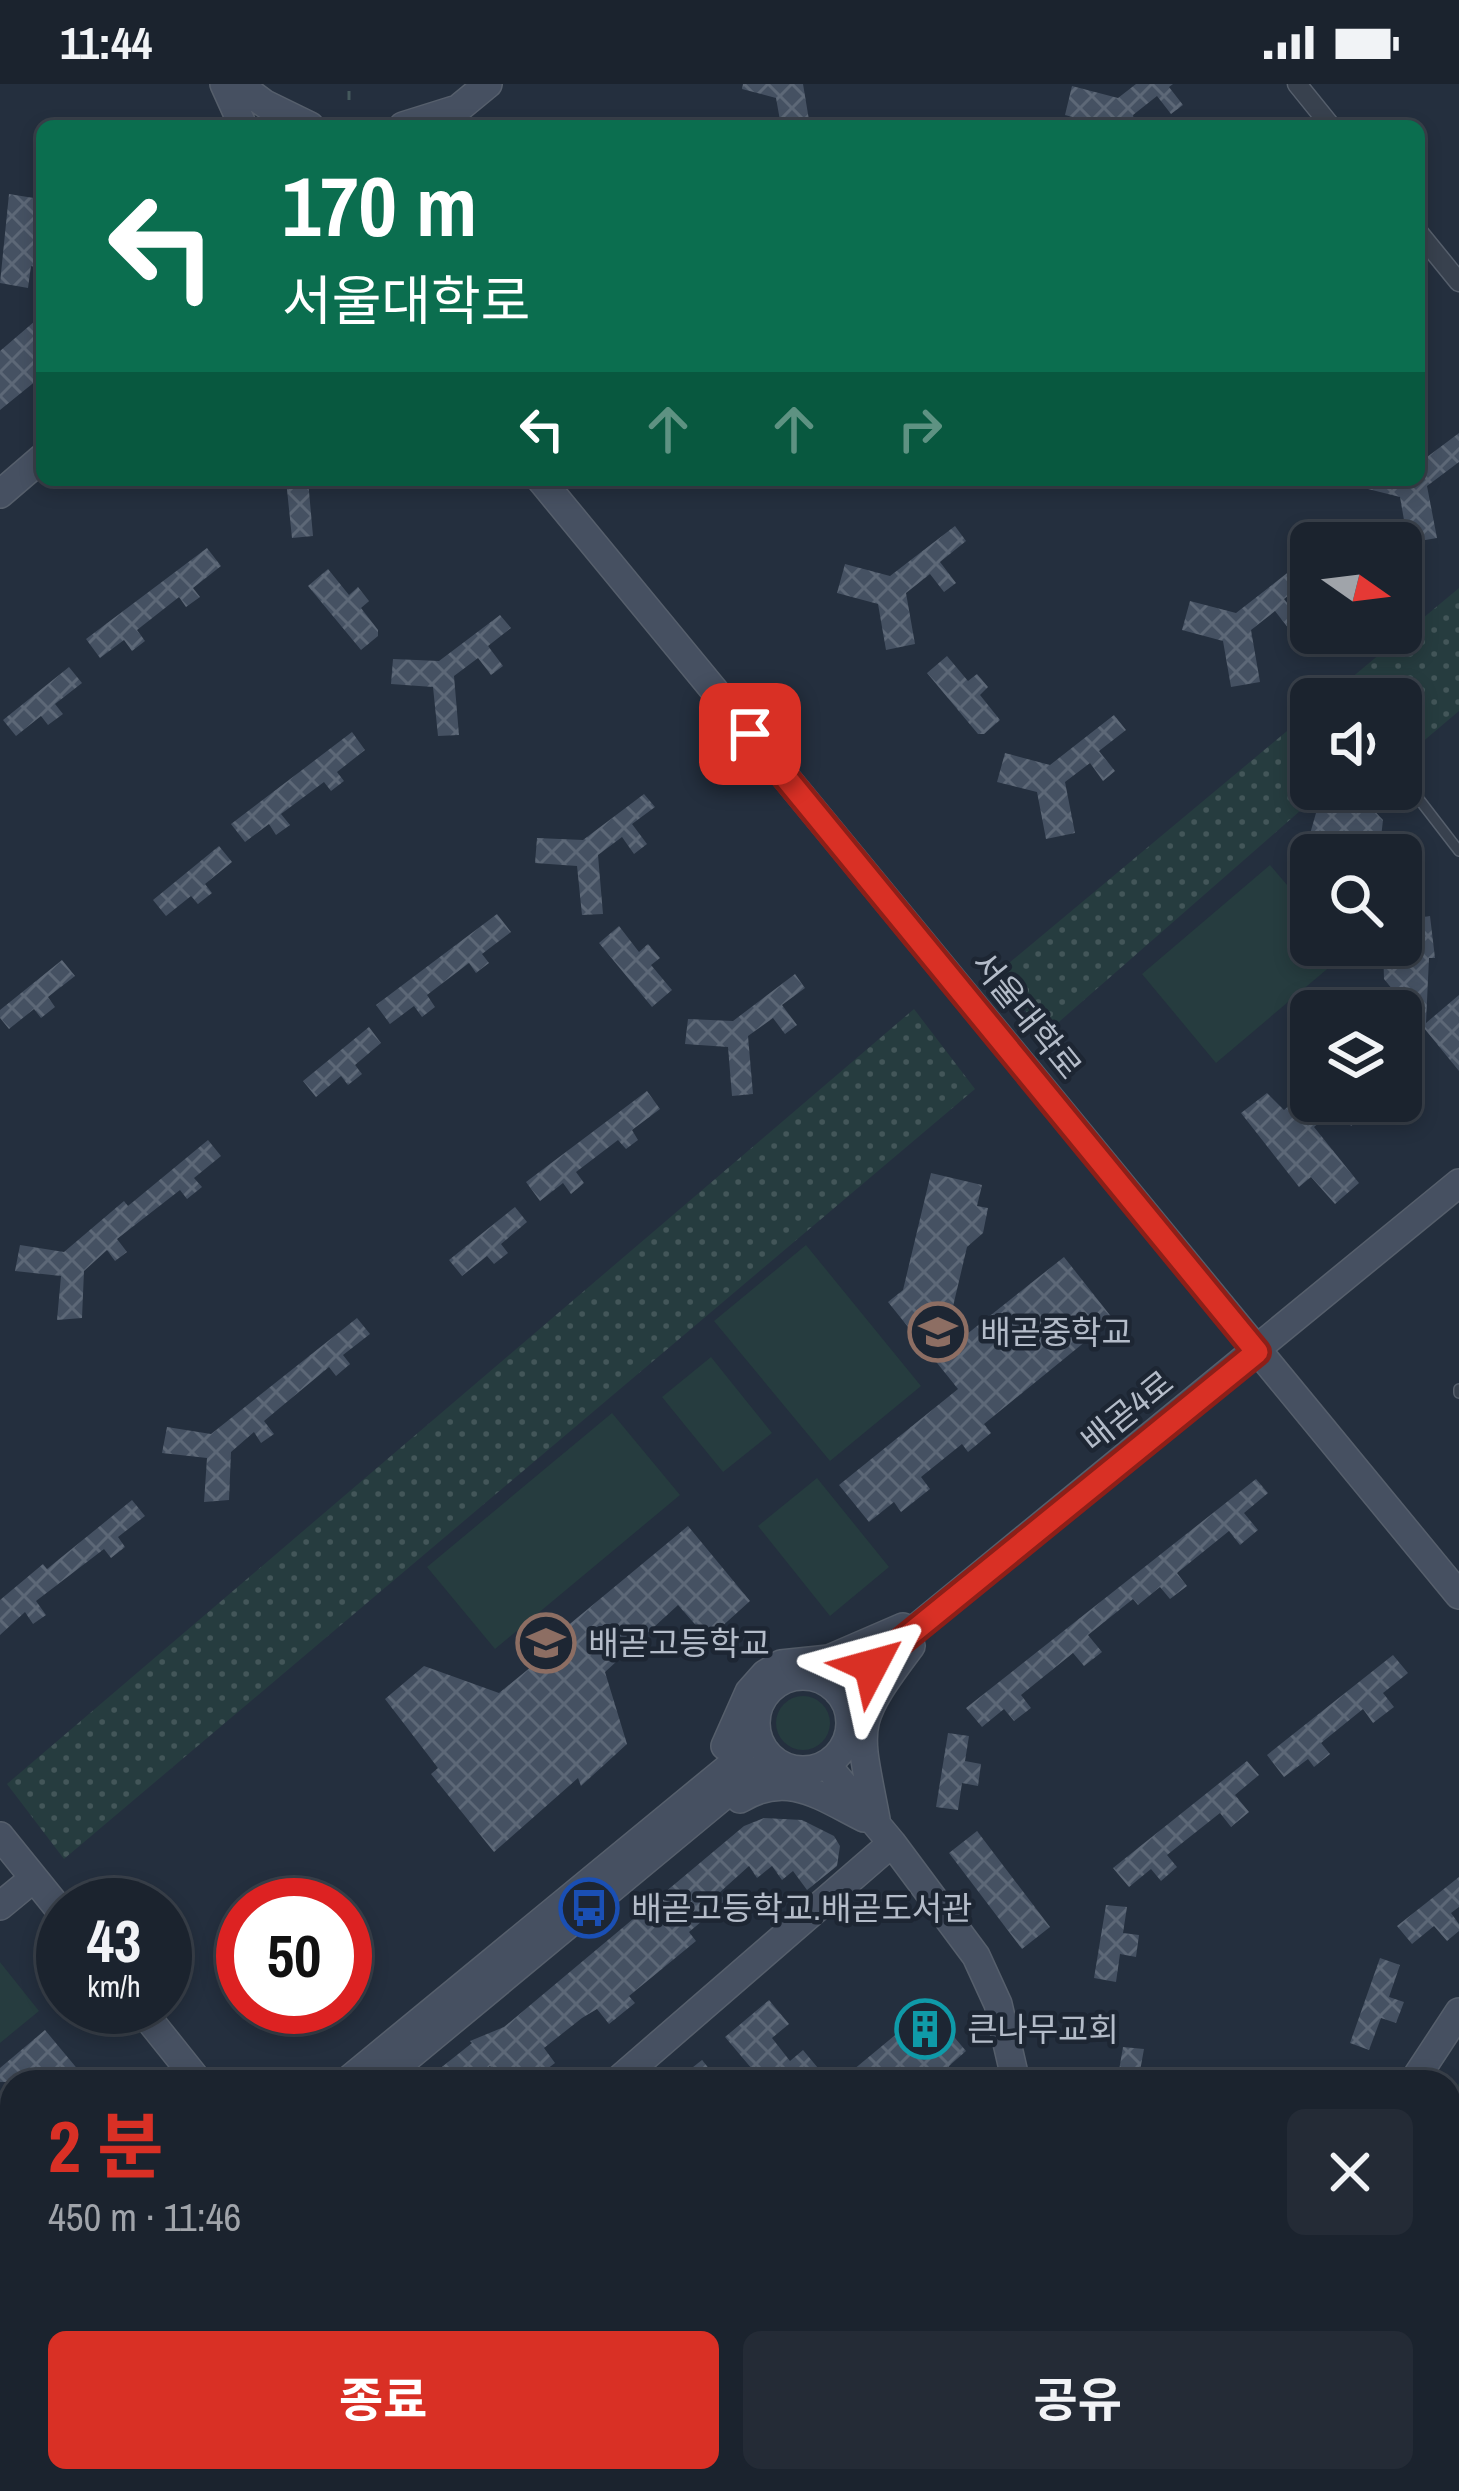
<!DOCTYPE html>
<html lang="ko">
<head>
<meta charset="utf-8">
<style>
  body { margin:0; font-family:"Archivo Narrow","Noto Sans KR",sans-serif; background:#242b36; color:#f1f3f6; height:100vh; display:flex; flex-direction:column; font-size:45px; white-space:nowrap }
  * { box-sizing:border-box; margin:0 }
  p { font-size:39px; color:#a0a4aa }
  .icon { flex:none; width:66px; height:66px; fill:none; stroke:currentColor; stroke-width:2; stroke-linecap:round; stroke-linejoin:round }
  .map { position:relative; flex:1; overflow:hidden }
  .side { position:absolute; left:0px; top:1986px; width:1461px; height:423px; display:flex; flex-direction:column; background:#1b232e; border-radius:36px 36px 0 0; box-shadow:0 6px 18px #0003,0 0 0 3px #39404a }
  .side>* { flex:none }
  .hud { position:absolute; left:36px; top:36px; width:1389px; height:366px; border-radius:18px; box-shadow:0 6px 18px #0003,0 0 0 3px #39404a; background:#0b6e4f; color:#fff; overflow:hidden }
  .needle { width:78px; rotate:104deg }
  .tools { position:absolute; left:1290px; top:438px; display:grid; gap:24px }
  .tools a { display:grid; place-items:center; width:132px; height:132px; border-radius:18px; background:#1b232e; box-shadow:0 6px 18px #0003,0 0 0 3px #39404a; font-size:60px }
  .speed { position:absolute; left:36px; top:1794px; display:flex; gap:24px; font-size:60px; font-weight:700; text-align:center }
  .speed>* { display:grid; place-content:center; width:156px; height:156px; border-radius:50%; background:#1b232e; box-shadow:0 6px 18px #0003,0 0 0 3px #39404a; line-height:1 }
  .speed small { font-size:30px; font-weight:400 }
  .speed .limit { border:18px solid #d22; background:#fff; color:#111 }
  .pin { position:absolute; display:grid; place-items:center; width:102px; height:102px; color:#fff; margin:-51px; border-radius:24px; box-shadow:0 6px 18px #0006 }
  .me { position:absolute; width:132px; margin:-66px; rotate:51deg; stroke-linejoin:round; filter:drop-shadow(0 0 9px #0008) }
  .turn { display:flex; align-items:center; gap:42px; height:252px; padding:0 48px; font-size:54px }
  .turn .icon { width:156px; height:156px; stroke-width:2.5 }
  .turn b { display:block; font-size:84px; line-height:102px }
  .lanes { display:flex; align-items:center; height:114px; padding:0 48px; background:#0003; justify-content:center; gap:60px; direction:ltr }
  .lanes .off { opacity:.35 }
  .round { display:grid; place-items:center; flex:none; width:126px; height:126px; border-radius:18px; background:#242b36 }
  .summary { display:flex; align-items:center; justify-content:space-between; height:204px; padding:0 48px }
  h1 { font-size:72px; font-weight:700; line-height:90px; color:#d93025 }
  .cta { display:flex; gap:24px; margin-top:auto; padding:24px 48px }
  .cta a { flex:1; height:138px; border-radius:18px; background:#d93025; color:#fff; font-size:48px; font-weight:700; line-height:138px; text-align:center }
  .cta a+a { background:#242b36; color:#f1f3f6 }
  .status { display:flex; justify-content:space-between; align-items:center; height:84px; padding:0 60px; background:#1b232e; direction:ltr }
  .status svg { height:33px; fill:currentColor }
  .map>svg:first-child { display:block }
</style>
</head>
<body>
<div class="status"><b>11:44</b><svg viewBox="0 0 49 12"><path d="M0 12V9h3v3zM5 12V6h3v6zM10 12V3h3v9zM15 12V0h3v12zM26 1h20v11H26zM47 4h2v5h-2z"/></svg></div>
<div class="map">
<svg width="1459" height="2407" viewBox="0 0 1459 2407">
  <defs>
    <pattern id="park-dots" width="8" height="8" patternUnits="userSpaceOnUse" patternTransform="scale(3)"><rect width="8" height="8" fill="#263c3f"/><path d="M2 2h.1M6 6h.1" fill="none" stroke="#435659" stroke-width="1.8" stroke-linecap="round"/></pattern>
    <pattern id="building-cross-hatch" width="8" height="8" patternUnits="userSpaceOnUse" patternTransform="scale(3)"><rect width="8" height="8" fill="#455162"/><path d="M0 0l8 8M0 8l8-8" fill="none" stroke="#5d6877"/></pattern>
  </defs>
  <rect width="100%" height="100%" fill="#242f3e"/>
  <path fill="#263c3f" d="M1270 781 1311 829V861H1338L1345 870 1216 979 1142 890Z
    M806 1161 921 1302 830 1377 714 1237Z
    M711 1273 772 1349 723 1388 662 1313Z
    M612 1329 680 1411 495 1565 427 1483Z
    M817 1394 889 1483 830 1532 758 1442Z
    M776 1639a27 27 0 1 1 54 0a27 27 0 1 1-54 0Z
    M0 1878 39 1927 0 1959Z"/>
  <path fill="url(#park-dots)" d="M1459 504V627L1401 676V615H1326Z
    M1311 627V705H1325L1044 951 997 889Z
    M914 925 975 1005 64 1775 7 1700Z
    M1459 1999V2407H1359L1362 2397H1449V2017Z"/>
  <path fill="url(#building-cross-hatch)" d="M743 0H803L810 42H781L776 14 742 5Z
    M1136 0H1173L1169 3 1183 21 1171 30 1157 12 1133 31 1135 42H1106L1065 31 1072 2 1118 14Z
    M9 110 40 115 42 163 35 183 31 182 28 204 0 199Z
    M42 231V292L0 326V267Z
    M1459 349V378L1427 402 1437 454 1408 459 1400 413 1356 402V396H1419V379Z
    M286 396H308L313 452 292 454Z
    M955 442 966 457 940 478 956 499 944 508 930 490 906 509 915 560 886 566 878 520 837 509 845 480 890 492Z
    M207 464 221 482 193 504 200 513 186 523 179 513 137 546 145 557 132 567 124 556 100 574 86 555Z
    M1300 479 1311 494 1284 515 1301 536 1289 545 1275 527 1251 546 1260 598 1231 603 1223 557 1182 546 1190 517 1236 529Z
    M328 485 349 511 358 503 369 517 361 524 378 546V552L361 566 308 502Z
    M500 531 511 544 488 562 503 582 491 591 478 574 454 592 459 651 438 652 433 603 391 600 393 575 439 577Z
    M947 572 968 597 977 590 988 603 980 611 1000 636 984 650H978L927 589Z
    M69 583 82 599 55 620 63 630 48 641 41 632 16 652 3 636Z
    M1114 631 1126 646 1099 667 1115 687 1103 697 1090 679 1065 698 1075 749 1046 755 1037 708 997 698 1005 669 1050 681Z
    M352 648 365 666 337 688 344 697 331 707 324 698 281 730 290 741 276 751 269 740 245 758 231 740Z
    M644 710 655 723 632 740 647 760 634 770 622 753 598 771 603 830 582 831 577 782 535 779 537 754 583 756Z
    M1350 712 1364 716 1383 736 1379 771H1310L1308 757 1316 729 1327 718Z
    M219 762 232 778 205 800 212 809 198 820 191 812 166 832 153 816Z
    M1401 776 1424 833 1430 832 1435 874H1429L1426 939 1459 911V987L1384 895 1383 861H1401Z
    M497 830 511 848 482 870 489 879 476 889 469 879 427 911 435 923 422 933 414 922 390 940 376 921Z
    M619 842 639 868 648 860 660 874 651 881 672 906 652 923 599 859Z
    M62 876 75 892 48 913 55 923 41 934 34 925 9 945 0 934V926Z
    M795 890 805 904 782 921 797 941 785 950 773 934 748 952 753 1010 732 1012 728 963 685 960 688 935 733 937Z
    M369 943 381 959 355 981 362 990 348 1001 341 992 316 1013 303 997Z
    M1311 1003V1017H1383L1351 1042 1337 1024 1314 1043 1359 1099 1335 1120 1311 1093 1299 1103 1241 1029 1267 1009 1284 1026Z
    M647 1007 660 1025 632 1046 638 1056 626 1065 618 1056 576 1088 584 1099 571 1110 563 1099 540 1117 526 1098Z
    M208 1056 221 1072 194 1094 202 1103 187 1115 180 1106 117 1155 127 1168 115 1177 107 1166 84 1187 82 1234 57 1236 61 1192 15 1187 20 1161 64 1168 124 1117 128 1122Z
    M931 1089 982 1101 977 1122 988 1124 983 1149 967 1163 951 1231 967 1250 1064 1173 1113 1235 984 1340 991 1349 968 1368 962 1360 921 1393 930 1405 901 1428 894 1418 869 1438 839 1401 958 1305 888 1218 903 1206Z
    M515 1123 527 1138 501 1160 508 1169 494 1180 487 1172 462 1192 449 1176Z
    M357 1234 370 1250 343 1271 350 1280 336 1292 329 1283 264 1337 274 1350 261 1359 254 1348 231 1368 229 1416 204 1418 207 1374 162 1369 167 1343 211 1350Z
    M1256 1395 1268 1409 1244 1429 1258 1446 1240 1461 1229 1447 1177 1489 1187 1502 1170 1515 1160 1503 1138 1521 1133 1515 1088 1551 1102 1568 1084 1582 1073 1569 1021 1611 1031 1624 1014 1637 1004 1625 982 1643 966 1624Z
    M132 1416 145 1432 118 1453 125 1463 111 1474 104 1465 36 1517 46 1531 33 1540 25 1528 0 1551V1516L43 1480 47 1485Z
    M688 1442 750 1517 708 1555 678 1521 605 1588 627 1660 581 1702 578 1694 494 1768 431 1690 438 1684 385 1615 424 1582 499 1609 537 1578 542 1563Z
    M1393 1571 1408 1589 1383 1609 1394 1623 1373 1639 1363 1625 1321 1659 1330 1670 1314 1683 1308 1675 1284 1693 1267 1671Z
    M948 1649 969 1652 965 1677 981 1680 978 1702 962 1699 958 1726 936 1723Z
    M1247 1677 1259 1691 1235 1711 1249 1728 1231 1743 1220 1729 1167 1771 1177 1783 1161 1797 1151 1785 1129 1803 1113 1784Z
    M764 1734 802 1736 834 1752 840 1762 837 1782 807 1806 793 1787 782 1796 772 1782 757 1794 749 1782 719 1809 726 1817 689 1848 696 1857 629 1912 635 1919 609 1940 597 1925 582 1934 544 1964 555 1979 530 1998H514L503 1983 496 1989 490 1982 470 1998H423L472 1959 470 1957 504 1943 744 1742Z
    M977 1747 1050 1843 1022 1865 949 1769Z
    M1459 1793V1823L1451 1829 1459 1840V1847L1447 1857 1434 1842 1412 1860 1397 1842Z
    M1106 1821 1127 1823 1123 1849 1139 1851 1136 1873 1120 1870 1116 1898 1094 1894Z
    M1380 1874 1400 1881 1389 1913 1404 1918 1396 1939 1381 1934 1369 1966 1350 1959Z
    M769 1916 789 1940 772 1954 790 1977 803 1966 823 1990 814 1998H763L725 1953Z
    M929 1923 966 1967 949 1982 947 1998H863L853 1986Z
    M45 1946 80 1988 68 1998H0V1984Z
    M1123 1963 1144 1965 1138 1998H1117Z
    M702 1976 720 1998H674Z"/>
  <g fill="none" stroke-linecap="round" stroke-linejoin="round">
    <g stroke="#565f6c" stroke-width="12">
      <path id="lane" d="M1415 710 1459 767
        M1459 1305V1309
        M931 2397 934 2407"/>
    </g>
    <g stroke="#565f6c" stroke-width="21">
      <path id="street" d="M1297 0 1331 42
        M1419 149 1459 198
        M687 2397 690 2407"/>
    </g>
    <g stroke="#565f6c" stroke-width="30">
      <path id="secondary" d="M224 0 243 42
        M238 0 265 20 310 42
        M403 42 454 26
        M437 42 488 0
        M541 396 1459 1511
        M0 410 42 374
        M756 1639a47 47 0 1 1 94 0a47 47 0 1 1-94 0Z
        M838 1608 1459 1099
        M725 1662 749 1608 765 1590 781 1580 829 1575 903 1543
        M826 1680 892 1759 976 1872 998 1920 1016 1998
        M740 1715C787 1686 820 1712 864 1734
        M876 1735C858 1640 851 1642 911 1562
        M0 1752 63 1830
        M0 1822 34 1794
        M139 1923 199 1998
        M346 1998 734 1679 756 1643
        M378 1998 733 1704 761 1685 782 1681
        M616 1998 892 1759
        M1413 1998 1459 1928
        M0 2292 12 2282
        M1311 2407 1314 2397"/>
    </g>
    <path stroke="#44595c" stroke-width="3" stroke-dasharray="9 9" stroke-linecap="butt" d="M349 16V0"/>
    <use href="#lane" stroke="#38414e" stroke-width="9"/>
    <use href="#street" stroke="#38414e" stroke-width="18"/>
    <use href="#secondary" stroke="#465061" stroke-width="27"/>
  </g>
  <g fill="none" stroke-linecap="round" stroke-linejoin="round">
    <g stroke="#8d1f18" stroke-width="30">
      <path id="route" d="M750 650 1257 1268 871 1582"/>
    </g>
    <use href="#route" stroke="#d93025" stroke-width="21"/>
  </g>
  <defs>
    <g id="school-ring" transform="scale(3)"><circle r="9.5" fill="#1d2633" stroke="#8d6e63" stroke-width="1.5"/><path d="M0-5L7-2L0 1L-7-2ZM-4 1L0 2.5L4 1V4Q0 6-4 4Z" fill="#8d6e63"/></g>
    <g id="bus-ring" transform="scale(3)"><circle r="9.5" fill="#1d2633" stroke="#1a4fb4" stroke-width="1.5"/><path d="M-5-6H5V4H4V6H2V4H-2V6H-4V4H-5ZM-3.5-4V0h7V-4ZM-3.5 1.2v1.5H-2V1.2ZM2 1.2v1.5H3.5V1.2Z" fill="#1a4fb4"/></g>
    <g id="building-ring" transform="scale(3)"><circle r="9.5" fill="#1d2633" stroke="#0f9aa8" stroke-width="1.5"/><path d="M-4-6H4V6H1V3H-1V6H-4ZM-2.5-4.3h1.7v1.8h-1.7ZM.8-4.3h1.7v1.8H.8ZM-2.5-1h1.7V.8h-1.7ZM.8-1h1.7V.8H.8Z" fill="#0f9aa8"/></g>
  </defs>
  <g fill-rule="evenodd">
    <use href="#school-ring" x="938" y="1248"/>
    <use href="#school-ring" x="546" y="1559"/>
    <use href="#bus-ring" x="589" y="1824"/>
    <use href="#building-ring" x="925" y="1945"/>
  </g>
  <g text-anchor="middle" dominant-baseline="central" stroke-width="9" stroke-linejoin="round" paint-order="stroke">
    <g font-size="33" fill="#b4bcc9" stroke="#1d2633">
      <text transform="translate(1027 931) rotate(51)">서울대학로</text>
      <text transform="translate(1127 1327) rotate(-39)">배곧4로</text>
    </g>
    <g font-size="33" fill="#b4bcc9" stroke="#1d2633" text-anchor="start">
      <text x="980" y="1248">배곧중학교</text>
      <text x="588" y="1559">배곧고등학교</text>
      <text x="631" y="1824">배곧고등학교.배곧도서관</text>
      <text x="967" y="1945">큰나무교회</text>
    </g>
  </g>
</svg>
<div class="tools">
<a><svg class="needle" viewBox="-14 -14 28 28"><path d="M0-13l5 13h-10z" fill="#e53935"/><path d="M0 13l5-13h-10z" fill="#a0a4aa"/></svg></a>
<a><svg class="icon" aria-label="sound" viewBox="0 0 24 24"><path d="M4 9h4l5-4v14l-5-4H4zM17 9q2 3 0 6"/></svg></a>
<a><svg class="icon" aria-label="search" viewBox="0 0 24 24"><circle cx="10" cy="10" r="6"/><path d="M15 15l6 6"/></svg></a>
<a><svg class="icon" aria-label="layers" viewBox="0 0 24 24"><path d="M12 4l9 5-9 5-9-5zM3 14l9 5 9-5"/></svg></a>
</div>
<div class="speed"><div>43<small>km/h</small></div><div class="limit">50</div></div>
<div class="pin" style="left:750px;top:650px;background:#d93025"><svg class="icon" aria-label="arrive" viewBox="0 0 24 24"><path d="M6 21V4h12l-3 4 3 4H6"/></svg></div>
<svg class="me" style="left:871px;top:1582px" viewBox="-20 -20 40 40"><path d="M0-17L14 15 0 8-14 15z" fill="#d93025" stroke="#fff" stroke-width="4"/></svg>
<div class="hud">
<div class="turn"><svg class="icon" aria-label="left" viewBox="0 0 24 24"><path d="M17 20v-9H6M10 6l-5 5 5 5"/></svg><div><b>170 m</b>서울대학로</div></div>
<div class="lanes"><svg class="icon" aria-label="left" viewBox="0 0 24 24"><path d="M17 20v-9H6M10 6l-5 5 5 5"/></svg><svg class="icon off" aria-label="ahead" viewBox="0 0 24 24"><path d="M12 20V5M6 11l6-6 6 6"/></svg><svg class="icon off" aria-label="ahead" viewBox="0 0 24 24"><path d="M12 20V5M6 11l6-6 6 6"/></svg><svg class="icon off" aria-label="right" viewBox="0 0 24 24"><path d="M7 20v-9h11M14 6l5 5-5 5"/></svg></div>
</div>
<section class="side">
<div class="summary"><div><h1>2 분</h1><p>450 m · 11:46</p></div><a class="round"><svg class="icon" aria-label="close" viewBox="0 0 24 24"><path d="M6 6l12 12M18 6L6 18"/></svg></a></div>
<div class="cta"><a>종료</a><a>공유</a></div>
</section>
</div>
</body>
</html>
